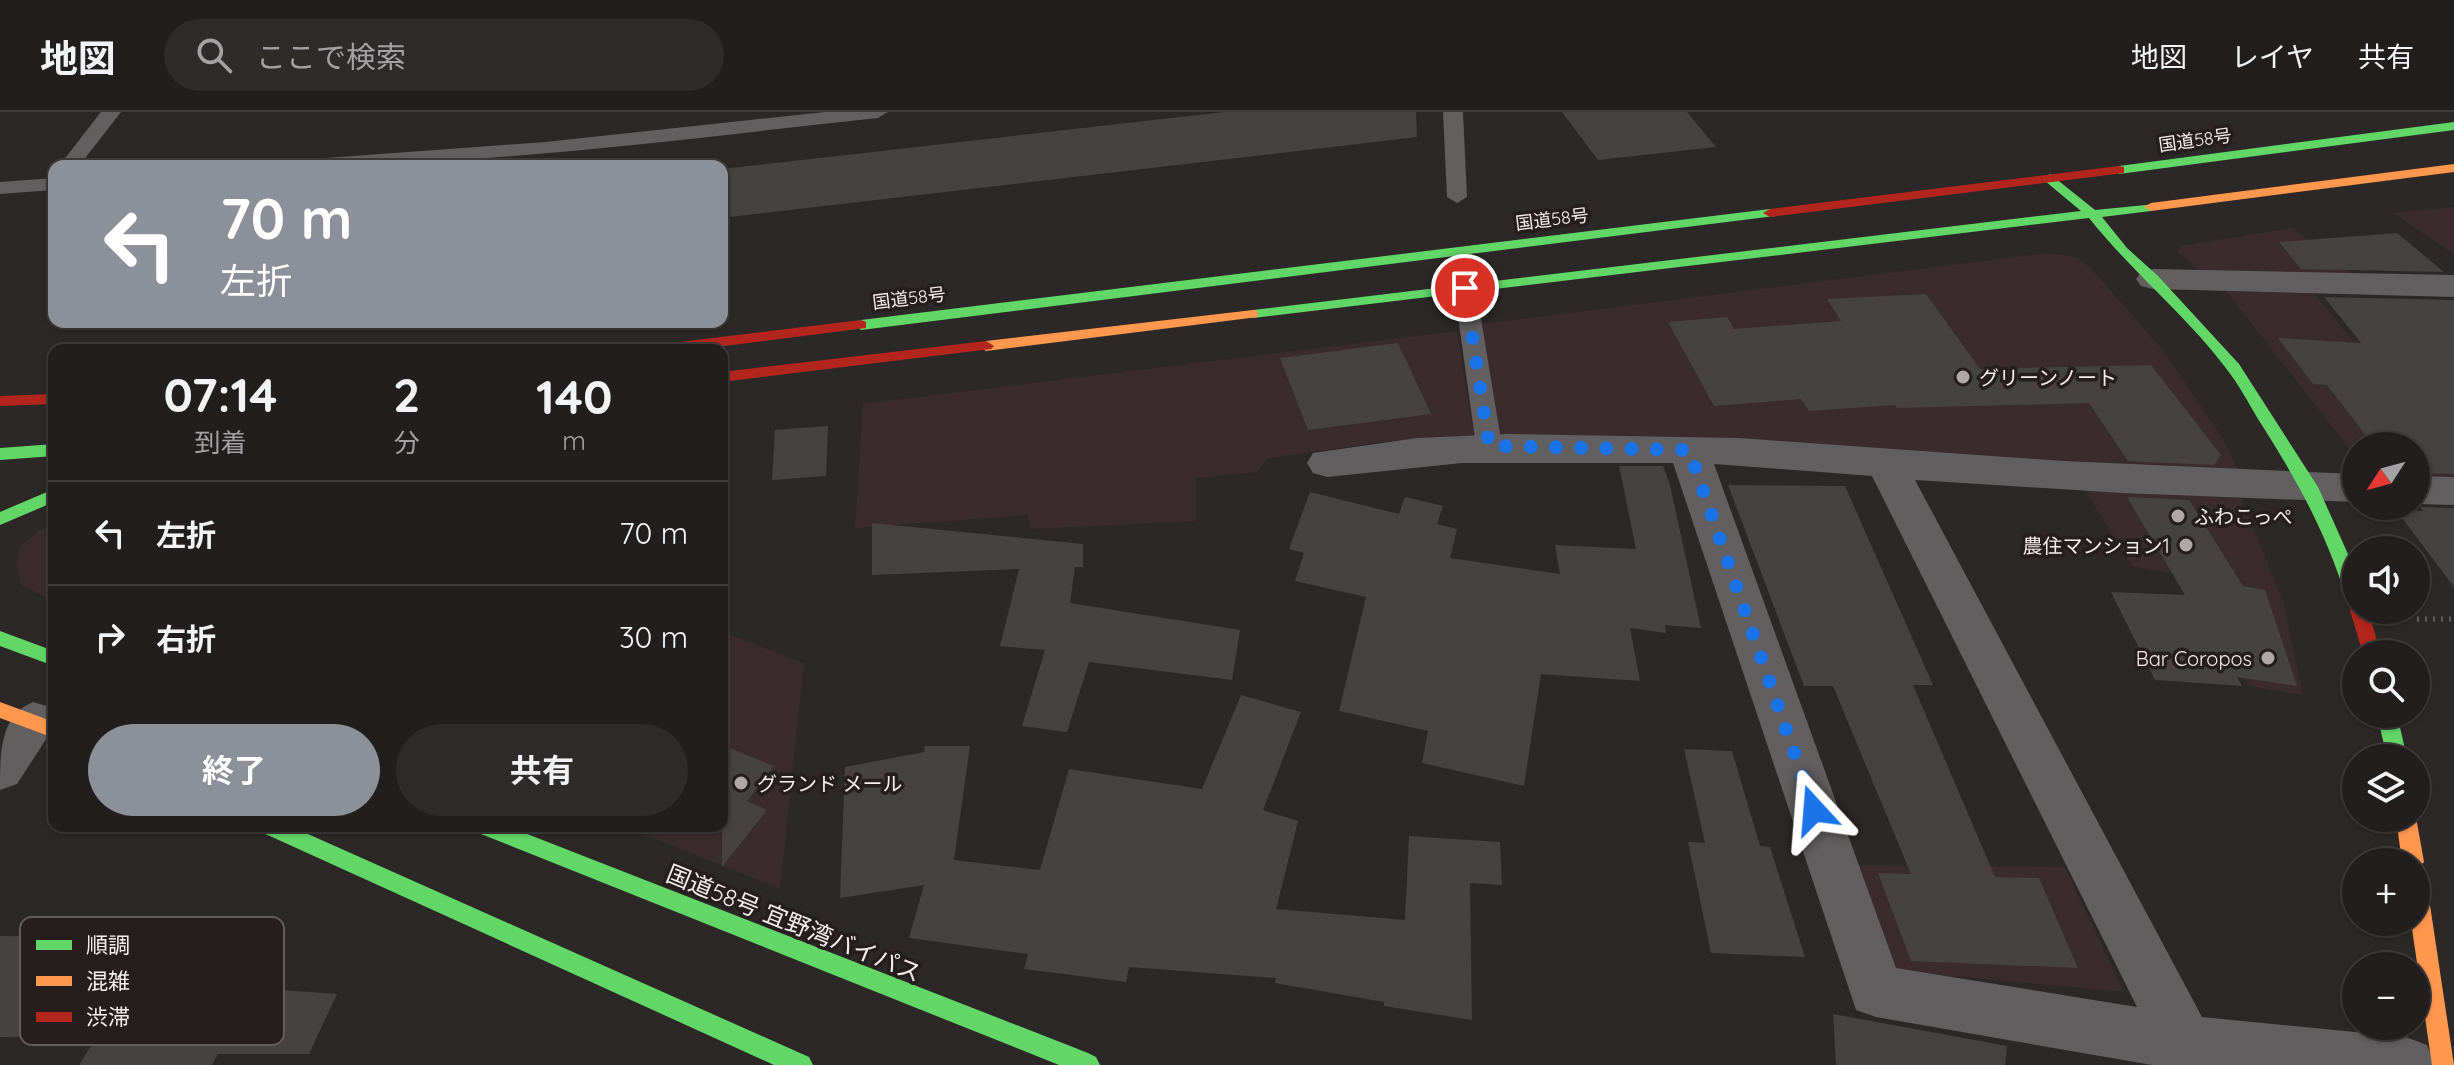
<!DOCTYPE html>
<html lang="ja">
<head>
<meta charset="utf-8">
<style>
  body { margin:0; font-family:Quicksand,"Noto Sans JP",sans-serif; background:#2e2b2b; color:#f1f3f6; height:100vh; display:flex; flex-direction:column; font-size:30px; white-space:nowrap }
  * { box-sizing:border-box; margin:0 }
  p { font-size:26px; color:#a2a2a4 }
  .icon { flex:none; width:44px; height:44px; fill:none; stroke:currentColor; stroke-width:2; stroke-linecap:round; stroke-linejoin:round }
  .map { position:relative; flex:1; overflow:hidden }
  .details { position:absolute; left:48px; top:232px; width:680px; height:488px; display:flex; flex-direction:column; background:#221e1e; border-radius:16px; box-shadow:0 2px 6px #0004,0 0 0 2px #3f3c3c }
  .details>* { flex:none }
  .banner { position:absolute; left:48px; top:48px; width:680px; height:168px; border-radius:16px; box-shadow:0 2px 6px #0004,0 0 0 2px #3f3c3c; background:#8c9099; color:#fff; overflow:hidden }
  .needle { width:52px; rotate:234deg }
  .controls { position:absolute; left:2342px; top:320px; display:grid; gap:16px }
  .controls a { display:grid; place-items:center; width:88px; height:88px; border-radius:50%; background:#221e1e; box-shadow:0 2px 6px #0004,0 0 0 2px #3f3c3c; font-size:40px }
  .pin { position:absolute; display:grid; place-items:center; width:68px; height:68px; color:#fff; margin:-34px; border:4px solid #fff; border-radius:50%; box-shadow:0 2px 8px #0007 }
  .me { position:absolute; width:88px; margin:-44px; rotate:341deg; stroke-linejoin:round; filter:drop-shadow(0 0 6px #0008) }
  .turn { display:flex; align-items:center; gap:28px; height:168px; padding:0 40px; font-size:36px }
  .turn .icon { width:104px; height:104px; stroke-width:2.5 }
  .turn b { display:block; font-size:56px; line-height:68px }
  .eta { display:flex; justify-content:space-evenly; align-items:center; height:136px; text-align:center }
  .eta b { font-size:48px; font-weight:700; line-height:56px }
  .primary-button { display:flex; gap:16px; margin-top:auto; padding:16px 40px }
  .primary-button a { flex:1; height:92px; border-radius:48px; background:#8c9099; color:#fff; font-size:32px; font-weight:700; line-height:92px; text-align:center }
  .primary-button a+a { background:#2e2b2b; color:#f1f3f6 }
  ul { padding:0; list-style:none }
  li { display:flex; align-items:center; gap:24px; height:104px; padding:0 40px; border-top:2px solid #3f3c3c }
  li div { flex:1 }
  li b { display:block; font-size:30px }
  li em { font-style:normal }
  header { display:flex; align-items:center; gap:48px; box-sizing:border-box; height:112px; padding:0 40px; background:#221e1e; border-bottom:2px solid #3f3c3c }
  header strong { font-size:38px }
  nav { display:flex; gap:44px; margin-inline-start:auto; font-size:28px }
  .search { width:560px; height:72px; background:#2e2b2b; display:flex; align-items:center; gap:20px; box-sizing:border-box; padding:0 28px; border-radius:44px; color:#a2a2a4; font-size:30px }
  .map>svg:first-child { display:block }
</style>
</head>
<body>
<header>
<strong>地図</strong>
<div class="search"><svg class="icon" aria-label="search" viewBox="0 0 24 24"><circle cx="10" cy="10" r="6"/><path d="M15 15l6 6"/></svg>ここで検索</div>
<nav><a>地図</a><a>レイヤ</a><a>共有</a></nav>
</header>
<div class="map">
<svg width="2454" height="953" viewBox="0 0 2454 953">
  <rect width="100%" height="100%" fill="#2d2828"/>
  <path fill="#3a2b2c" d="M2454 95V142L2393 101Z
    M2293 116 2352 163 2200 159 2177 139 2180 134Z
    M2047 141 2076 145 2090 155 2163 238 2223 327 2243 367 1499 325 1482 212Z
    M2226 179 2314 181 2399 285 2454 287V370L2416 369V334H2356V345Z
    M1457 219 1474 324 1390 329 1268 346 1257 360 1196 366V409L1030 417 1028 403 855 416 863 292Z
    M2083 375 2240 384 2283 489 2303 583 2248 574 2180 463 2132 454Z
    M54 412V489L22 474 16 455 21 434 38 419Z
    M722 520 804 551 780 777 623 714H722Z
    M1850 753 2065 755 2124 880 1891 858Z"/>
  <path fill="#464242" d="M1224 0H1416L1417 25 722 106V57Z
    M1562 0H1687L1716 35 1598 48Z
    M2397 121 2444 160 2301 157 2279 130Z
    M1926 182 1980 257 2151 253 2221 343 2214 353 2128 349 2089 291 1896 296 1895 293 1809 299 1801 287 1714 294 1668 210 1727 205 1734 217 1841 209 1827 187Z
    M2324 185 2454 188V362L2416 361V334H2374L2327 273 2313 272 2278 226 2361 231Z
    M1398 231 1431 302 1308 318 1280 246Z
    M828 314 826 364 772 368 775 318Z
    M1619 354H1663L1670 373 1701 516 1665 513 1666 521 1630 516 1640 569 1541 562 1524 674 1422 651 1428 619 1339 599 1366 485 1295 469 1304 441 1289 437 1310 380 1399 402 1405 385 1443 394 1437 412 1457 417 1450 446 1560 462 1555 433 1636 437Z
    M1728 373 1845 374 1933 573H1913L1995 765 2039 766 2078 856 1911 849 1878 761 1911 762 1833 574H1804Z
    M2127 385 2189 388 2243 474 2265 478 2297 574 2237 565 2242 574 2155 568 2111 480 2185 483Z
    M2420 395 2454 396V475L2396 398 2423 399Z
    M872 411 1083 432V455H1075L1070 491 1240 518 1232 568 1089 550 1067 620 1022 614 1045 538 1000 534 1019 457 872 463Z
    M1241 583 1301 600 1263 698 1298 709 1276 797 1405 808 1409 724 1500 730 1502 773 1470 771 1472 908 1384 894V890L1275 871 1276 866 1129 855 1126 870 1024 857 1028 842 909 826 924 773 840 786 845 655 924 640 925 634H970L954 748 1040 758 1069 657 1202 677Z
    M722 633 774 654 747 689 767 698 722 755Z
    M1684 637 1732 639 1760 734 1770 735 1805 845 1711 841 1688 730 1705 731Z
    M0 824 144 825 111 882 262 887 268 877 337 882 309 942H218L212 953H79L96 926 0 925Z
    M1833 902 2007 934 2005 953H1836Z"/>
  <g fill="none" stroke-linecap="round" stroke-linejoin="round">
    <path stroke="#625f5f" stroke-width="5" stroke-dasharray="2 6" stroke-linecap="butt" d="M2417 507H2454"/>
    <path fill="#615f5f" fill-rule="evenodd" d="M101 0H121L79 54H59Z
      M825 0H888L878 6C682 27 486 54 289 54L299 48 545 30Z
      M1443 0H1463L1467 85 1457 91 1447 85Z
      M54 66V78L0 82V70Z
      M1465 169 1476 176 1502 334 1498 340 1489 343 1480 340 1476 334 1454 176Z"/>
    <path fill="#615f5f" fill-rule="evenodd" d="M2153 157 2454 163V185L2153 177 2141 174 2136 167 2141 160Z
      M1507 322 1739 326 2064 349 2356 362V390L2122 381 1915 368 2202 905 2406 925 2427 933 2435 953H2152L1876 905 1856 898 1673 351H1462L1327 365 1313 361 1307 351 1313 341 1417 326ZM1714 352 1872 364 2137 895 1896 856Z
      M2416 364 2454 365V393L2416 392Z
      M33 590 50 595 54 615 17 672 0 678C0 640 0 604 33 590Z"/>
    <path fill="#63d668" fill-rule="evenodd" d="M2454 10V18L2119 62 2113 58 2119 54Z
      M2050 62 2095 98 2156 92 2158 95 2151 99 2102 105 2127 136 2158 164 2239 252 2318 375 2356 460V495L2350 493 2347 488C2325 418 2297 368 2258 307 2248 290 2238 271 2225 255 2185 202 2131 159 2089 106L1253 206 1246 202 1253 198 2081 99 2045 69 2043 66Z
      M1770 97 1775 98V104L861 218 854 213 861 208Z
      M54 332V344L0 348V336Z
      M54 377V390L0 413V400Z
      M0 519 54 539V554L0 534Z
      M2377 602H2397L2407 646H2387Z
      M258 714H290L809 945 813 953H774L261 720Z
      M473 714H507L1088 941 1096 945 1100 953H1059L476 720Z"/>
    <path fill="#ff974d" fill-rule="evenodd" d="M2454 52V60L2151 99 2144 95 2151 91Z
      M1253 198 1258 199V205L986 239 978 234 986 229Z
      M0 590 54 610V626L0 606Z
      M2416 705 2424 750 2416 758V750H2402L2396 706Z
      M2416 763 2424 766 2427 773 2454 953H2432L2411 810H2416Z"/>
    <path fill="#b3261e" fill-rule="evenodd" d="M2119 54 2124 55V61L1770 105 1763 101 1770 97Z
      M861 208 866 210V216L694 238H647L655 233Z
      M986 229 994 234 991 237 722 270V260Z
      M54 282V292L0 294V284Z
      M2356 492V498H2368L2381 542H2363L2350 498Z"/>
  </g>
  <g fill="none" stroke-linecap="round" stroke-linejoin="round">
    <path stroke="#1a73e8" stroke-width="14" stroke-dasharray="0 25.2" d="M1465 176 1489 334 1689 338 1814 698"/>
  </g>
  <g fill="#aea8a9" stroke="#251d1e" stroke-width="3">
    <circle cx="1963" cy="265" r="8"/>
    <circle cx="2178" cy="404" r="8"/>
    <circle cx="2186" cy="433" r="8"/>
    <circle cx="2268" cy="546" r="8"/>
    <circle cx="741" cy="671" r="8"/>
  </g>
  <g text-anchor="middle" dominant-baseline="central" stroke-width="7" stroke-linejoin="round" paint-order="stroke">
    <g font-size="18" fill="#f3edee" stroke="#251d1e">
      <text transform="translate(2195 28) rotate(-8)">国道58号</text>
      <text transform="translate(1552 107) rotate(-7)">国道58号</text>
      <text transform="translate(909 186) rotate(-7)">国道58号</text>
    </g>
    <g font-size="20" fill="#f3edee" stroke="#251d1e" text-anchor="start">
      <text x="1979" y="265">グリーンノート</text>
      <text x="2194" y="404">ふわこっぺ</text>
      <text x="2170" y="433" text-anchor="end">農住マンション1</text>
      <text x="2252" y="546" text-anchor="end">Bar Coropos</text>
      <text x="757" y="671">グランド メール</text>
    </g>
    <g font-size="24" fill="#f3edee" stroke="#251d1e">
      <text transform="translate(794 811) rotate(22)">国道58号 宜野湾バイパス</text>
    </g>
  </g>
  <rect x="20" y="805" width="264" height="128" rx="12" fill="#251d1e" stroke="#635b5c" stroke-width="2"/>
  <rect x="36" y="828" width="36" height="10" fill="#63d668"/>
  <rect x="36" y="864" width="36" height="10" fill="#ff974d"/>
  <rect x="36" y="900" width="36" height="10" fill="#b3261e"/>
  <g font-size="22" fill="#f3edee">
    <text x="86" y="841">順調</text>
    <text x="86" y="877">混雑</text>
    <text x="86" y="913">渋滞</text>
  </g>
</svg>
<div class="controls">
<a><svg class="needle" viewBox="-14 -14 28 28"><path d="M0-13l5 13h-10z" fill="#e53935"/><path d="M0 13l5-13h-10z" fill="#a2a2a4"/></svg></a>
<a><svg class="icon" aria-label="sound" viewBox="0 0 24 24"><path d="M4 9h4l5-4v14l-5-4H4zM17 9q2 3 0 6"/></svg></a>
<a><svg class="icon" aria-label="search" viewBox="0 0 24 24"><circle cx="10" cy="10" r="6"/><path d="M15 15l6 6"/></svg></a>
<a><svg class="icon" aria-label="layers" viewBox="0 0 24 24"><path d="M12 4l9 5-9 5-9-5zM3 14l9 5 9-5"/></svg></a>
<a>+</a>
<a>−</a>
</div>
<div class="pin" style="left:1465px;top:176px;background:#d93025"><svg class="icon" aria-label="arrive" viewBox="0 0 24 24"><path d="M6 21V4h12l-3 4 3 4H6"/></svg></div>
<svg class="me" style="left:1814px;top:698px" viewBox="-20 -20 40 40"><path d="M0-17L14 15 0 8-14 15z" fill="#1a73e8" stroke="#fff" stroke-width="4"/></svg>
<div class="banner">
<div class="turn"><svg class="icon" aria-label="left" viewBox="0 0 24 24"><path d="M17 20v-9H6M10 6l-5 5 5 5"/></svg><div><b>70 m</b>左折</div></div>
</div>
<section class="details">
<div class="eta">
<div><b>07:14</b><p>到着</p></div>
<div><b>2</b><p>分</p></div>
<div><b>140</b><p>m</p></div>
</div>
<ul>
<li><svg class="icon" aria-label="left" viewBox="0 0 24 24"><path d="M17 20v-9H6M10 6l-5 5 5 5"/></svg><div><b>左折</b></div><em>70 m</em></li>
<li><svg class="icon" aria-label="right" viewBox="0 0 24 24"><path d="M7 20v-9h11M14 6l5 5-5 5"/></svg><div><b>右折</b></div><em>30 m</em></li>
</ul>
<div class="primary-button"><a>終了</a><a>共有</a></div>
</section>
</div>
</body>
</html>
